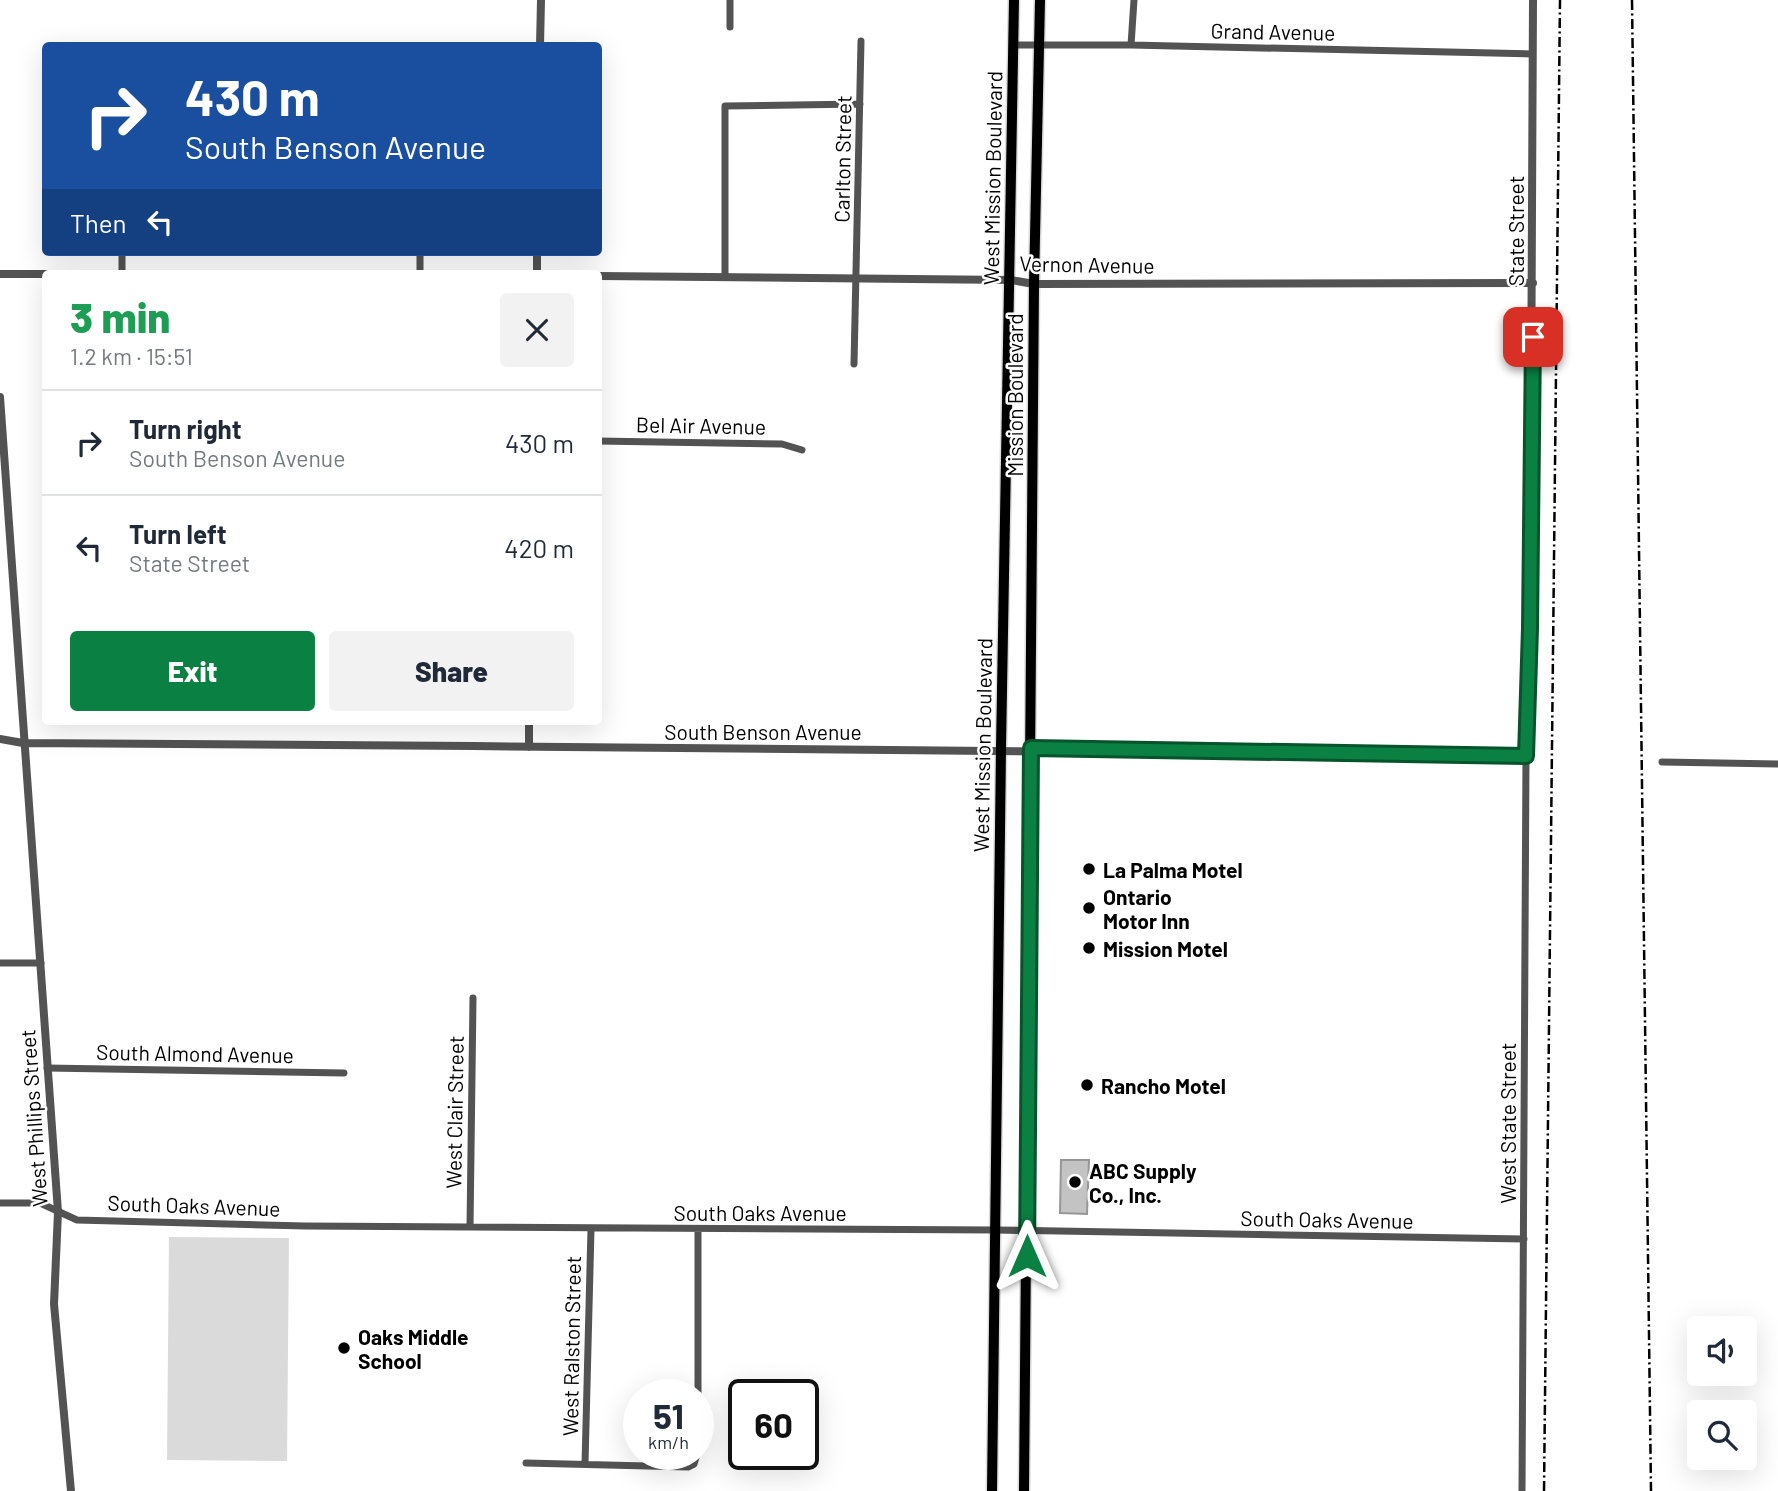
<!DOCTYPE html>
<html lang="en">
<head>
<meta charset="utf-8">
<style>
  body { margin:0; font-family:Barlow,sans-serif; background:#f2f2f3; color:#1f2937; height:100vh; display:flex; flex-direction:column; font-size:26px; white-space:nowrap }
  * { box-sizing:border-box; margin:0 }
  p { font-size:23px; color:#747a83 }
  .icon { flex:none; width:38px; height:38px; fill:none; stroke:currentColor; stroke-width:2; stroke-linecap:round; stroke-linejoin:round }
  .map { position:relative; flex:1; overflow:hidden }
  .side { position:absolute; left:42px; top:270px; width:560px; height:455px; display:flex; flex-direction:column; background:#fff; border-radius:7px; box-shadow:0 7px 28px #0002 }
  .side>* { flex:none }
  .top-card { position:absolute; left:42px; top:42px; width:560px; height:214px; border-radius:7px; box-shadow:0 7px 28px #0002; background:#1a4fa0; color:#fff; overflow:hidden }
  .tools { position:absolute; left:1687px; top:1316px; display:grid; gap:14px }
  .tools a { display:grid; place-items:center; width:70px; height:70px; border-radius:7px; background:#fff; box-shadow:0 7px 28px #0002; font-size:35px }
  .speed { position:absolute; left:623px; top:1379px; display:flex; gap:14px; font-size:35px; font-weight:700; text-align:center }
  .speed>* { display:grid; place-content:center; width:91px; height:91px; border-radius:50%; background:#fff; box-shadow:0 7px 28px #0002; line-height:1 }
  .speed small { font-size:18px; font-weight:400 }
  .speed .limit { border:4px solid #111; border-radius:10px; background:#fff; color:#111 }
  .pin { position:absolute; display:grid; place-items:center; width:60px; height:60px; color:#fff; margin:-30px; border-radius:14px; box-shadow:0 4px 10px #0006 }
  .me { position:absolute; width:77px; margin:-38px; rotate:0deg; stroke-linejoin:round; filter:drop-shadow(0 0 5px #0008) }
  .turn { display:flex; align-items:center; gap:24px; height:147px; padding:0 28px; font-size:32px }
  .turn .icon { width:91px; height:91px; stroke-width:2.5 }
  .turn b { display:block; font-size:49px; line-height:60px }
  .then { display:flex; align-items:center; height:66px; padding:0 28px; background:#0003; gap:14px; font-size:26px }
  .round { display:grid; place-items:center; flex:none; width:74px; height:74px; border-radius:7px; background:#f2f2f3 }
  .summary { display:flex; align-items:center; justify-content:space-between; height:119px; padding:0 28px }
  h1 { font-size:42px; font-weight:800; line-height:52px; color:#1e9e55 }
  .cta { display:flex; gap:14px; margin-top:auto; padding:14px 28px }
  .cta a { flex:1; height:80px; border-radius:7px; background:#0b8043; color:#fff; font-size:28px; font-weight:800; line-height:80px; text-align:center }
  .cta a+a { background:#f2f2f3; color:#1f2937 }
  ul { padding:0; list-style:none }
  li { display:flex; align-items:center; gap:21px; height:105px; padding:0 28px; border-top:2px solid #e0e1e3 }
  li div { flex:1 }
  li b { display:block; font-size:26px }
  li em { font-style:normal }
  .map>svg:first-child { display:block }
</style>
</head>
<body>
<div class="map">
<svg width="1778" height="1491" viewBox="0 0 1778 1491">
  <rect width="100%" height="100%" fill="#fff"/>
  <path fill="#dadada" d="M169 1237 289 1238 287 1461 167 1460Z"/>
  <path fill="#c3c3c3" stroke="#979797" stroke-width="2" d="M1061 1160H1089L1087 1214 1060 1213Z"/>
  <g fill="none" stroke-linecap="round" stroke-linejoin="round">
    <g stroke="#dbdbdb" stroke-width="13">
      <path id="primary" d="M992 1491 1001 748 1014 0
        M1024 1491 1034 284 1040 0"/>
    </g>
    <path stroke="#535353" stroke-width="7" d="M730 27V0
      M1013 45H1131L1532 54
      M1131 45 1134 0
      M122 273V252
      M420 273V252
      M725 277V106L860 104
      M854 364 861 41
      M598 441 782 444 802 450
      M1662 762 1778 764
      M0 963H41
      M47 1068 344 1073
      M0 1203H40L77 1220 305 1226 996 1230 1524 1239
      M470 1227 473 998
      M698 1395V1230
      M526 1463 688 1467 694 1464 697 1454
      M585 1464 591 1229
      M1522 1491 1526 756"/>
    <path stroke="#535353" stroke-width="8" d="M540 46 541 0
      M537 273V252
      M0 274H46
      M598 276 1011 280 1034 284 1533 283
      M0 397 58 1212 54 1304 71 1491
      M0 739 23 743C524 747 1025 748 1526 756L1530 628 1533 0
      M529 747V721"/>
    <use href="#primary" stroke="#000" stroke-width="10"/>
    <path stroke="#000" stroke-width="2.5" stroke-dasharray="10 3.5 2 3.5" stroke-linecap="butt" d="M1632 0 1651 1491
      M1544 1491 1560 0"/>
  </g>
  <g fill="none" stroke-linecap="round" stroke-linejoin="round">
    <g stroke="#07532c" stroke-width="18">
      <path id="route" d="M1027 1256 1031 748 1526 756 1530 628 1533 337"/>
    </g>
    <use href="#route" stroke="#0b8043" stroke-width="12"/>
  </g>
  <g fill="#000" stroke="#fff" stroke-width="2.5">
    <circle cx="1089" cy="869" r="7"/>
    <circle cx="1089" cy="908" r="7"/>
    <circle cx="1089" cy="948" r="7"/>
    <circle cx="1087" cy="1085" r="7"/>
    <circle cx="1075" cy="1182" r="7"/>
    <circle cx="344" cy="1348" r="7"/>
  </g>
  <g text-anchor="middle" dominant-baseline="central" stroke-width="5" stroke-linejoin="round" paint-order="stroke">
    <g font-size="21" fill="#000" stroke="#fff">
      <text transform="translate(1273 31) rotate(1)">Grand Avenue</text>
      <text transform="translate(842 159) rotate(-89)">Carlton Street</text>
      <text transform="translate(992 178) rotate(-89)">West Mission Boulevard</text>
      <text transform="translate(1515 231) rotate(-90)">State Street</text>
      <text transform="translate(1087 264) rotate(1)">Vernon Avenue</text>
      <text transform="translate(1014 395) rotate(-90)">Mission Boulevard</text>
      <text transform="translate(701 425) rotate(1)">Bel Air Avenue</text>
      <text x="763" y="731">South Benson Avenue</text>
      <text transform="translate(982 745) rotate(-89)">West Mission Boulevard</text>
      <text transform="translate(195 1053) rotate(1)">South Almond Avenue</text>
      <text transform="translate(454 1112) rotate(-89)">West Clair Street</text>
      <text transform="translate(33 1118) rotate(-94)">West Phillips Street</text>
      <text transform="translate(1507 1123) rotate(-90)">West State Street</text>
      <text transform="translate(194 1205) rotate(2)">South Oaks Avenue</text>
      <text x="760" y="1212">South Oaks Avenue</text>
      <text transform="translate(1327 1219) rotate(1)">South Oaks Avenue</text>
      <text transform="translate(571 1346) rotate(-89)">West Ralston Street</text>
    </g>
    <g font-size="21" font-weight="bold" fill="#000" stroke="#fff" text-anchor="start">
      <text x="1103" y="869">La Palma Motel</text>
      <text x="1103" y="896">Ontario<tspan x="1103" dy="24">Motor Inn</tspan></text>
      <text x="1103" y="948">Mission Motel</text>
      <text x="1101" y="1085">Rancho Motel</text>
      <text x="1089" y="1170">ABC Supply<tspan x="1089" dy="24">Co., Inc.</tspan></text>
      <text x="358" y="1336">Oaks Middle<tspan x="358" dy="24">School</tspan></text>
    </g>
  </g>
</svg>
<div class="tools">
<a><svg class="icon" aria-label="sound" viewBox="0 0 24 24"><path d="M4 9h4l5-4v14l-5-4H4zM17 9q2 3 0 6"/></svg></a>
<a><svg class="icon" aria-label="search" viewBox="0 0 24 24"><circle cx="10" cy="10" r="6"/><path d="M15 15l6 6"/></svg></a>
</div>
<div class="speed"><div>51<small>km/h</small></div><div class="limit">60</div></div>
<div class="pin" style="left:1533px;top:337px;background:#d93025"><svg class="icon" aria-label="arrive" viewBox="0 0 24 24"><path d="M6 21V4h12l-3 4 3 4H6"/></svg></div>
<svg class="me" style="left:1027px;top:1256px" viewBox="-20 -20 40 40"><path d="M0-17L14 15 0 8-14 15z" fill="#0b8043" stroke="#fff" stroke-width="4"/></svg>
<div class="top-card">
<div class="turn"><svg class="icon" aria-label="right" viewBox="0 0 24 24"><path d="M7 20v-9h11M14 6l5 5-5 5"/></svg><div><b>430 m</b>South Benson Avenue</div></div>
<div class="then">Then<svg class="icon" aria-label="left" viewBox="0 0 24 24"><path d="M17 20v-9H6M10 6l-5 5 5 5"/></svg></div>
</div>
<section class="side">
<div class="summary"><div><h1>3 min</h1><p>1.2 km · 15:51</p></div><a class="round"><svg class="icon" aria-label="close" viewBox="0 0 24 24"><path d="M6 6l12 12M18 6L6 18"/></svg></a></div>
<ul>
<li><svg class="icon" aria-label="right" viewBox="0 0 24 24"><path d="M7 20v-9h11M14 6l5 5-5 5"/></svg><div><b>Turn right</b><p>South Benson Avenue</p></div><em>430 m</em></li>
<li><svg class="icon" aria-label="left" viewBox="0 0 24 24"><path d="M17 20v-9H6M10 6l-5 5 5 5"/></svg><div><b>Turn left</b><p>State Street</p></div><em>420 m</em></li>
</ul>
<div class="cta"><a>Exit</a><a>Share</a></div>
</section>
</div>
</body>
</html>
